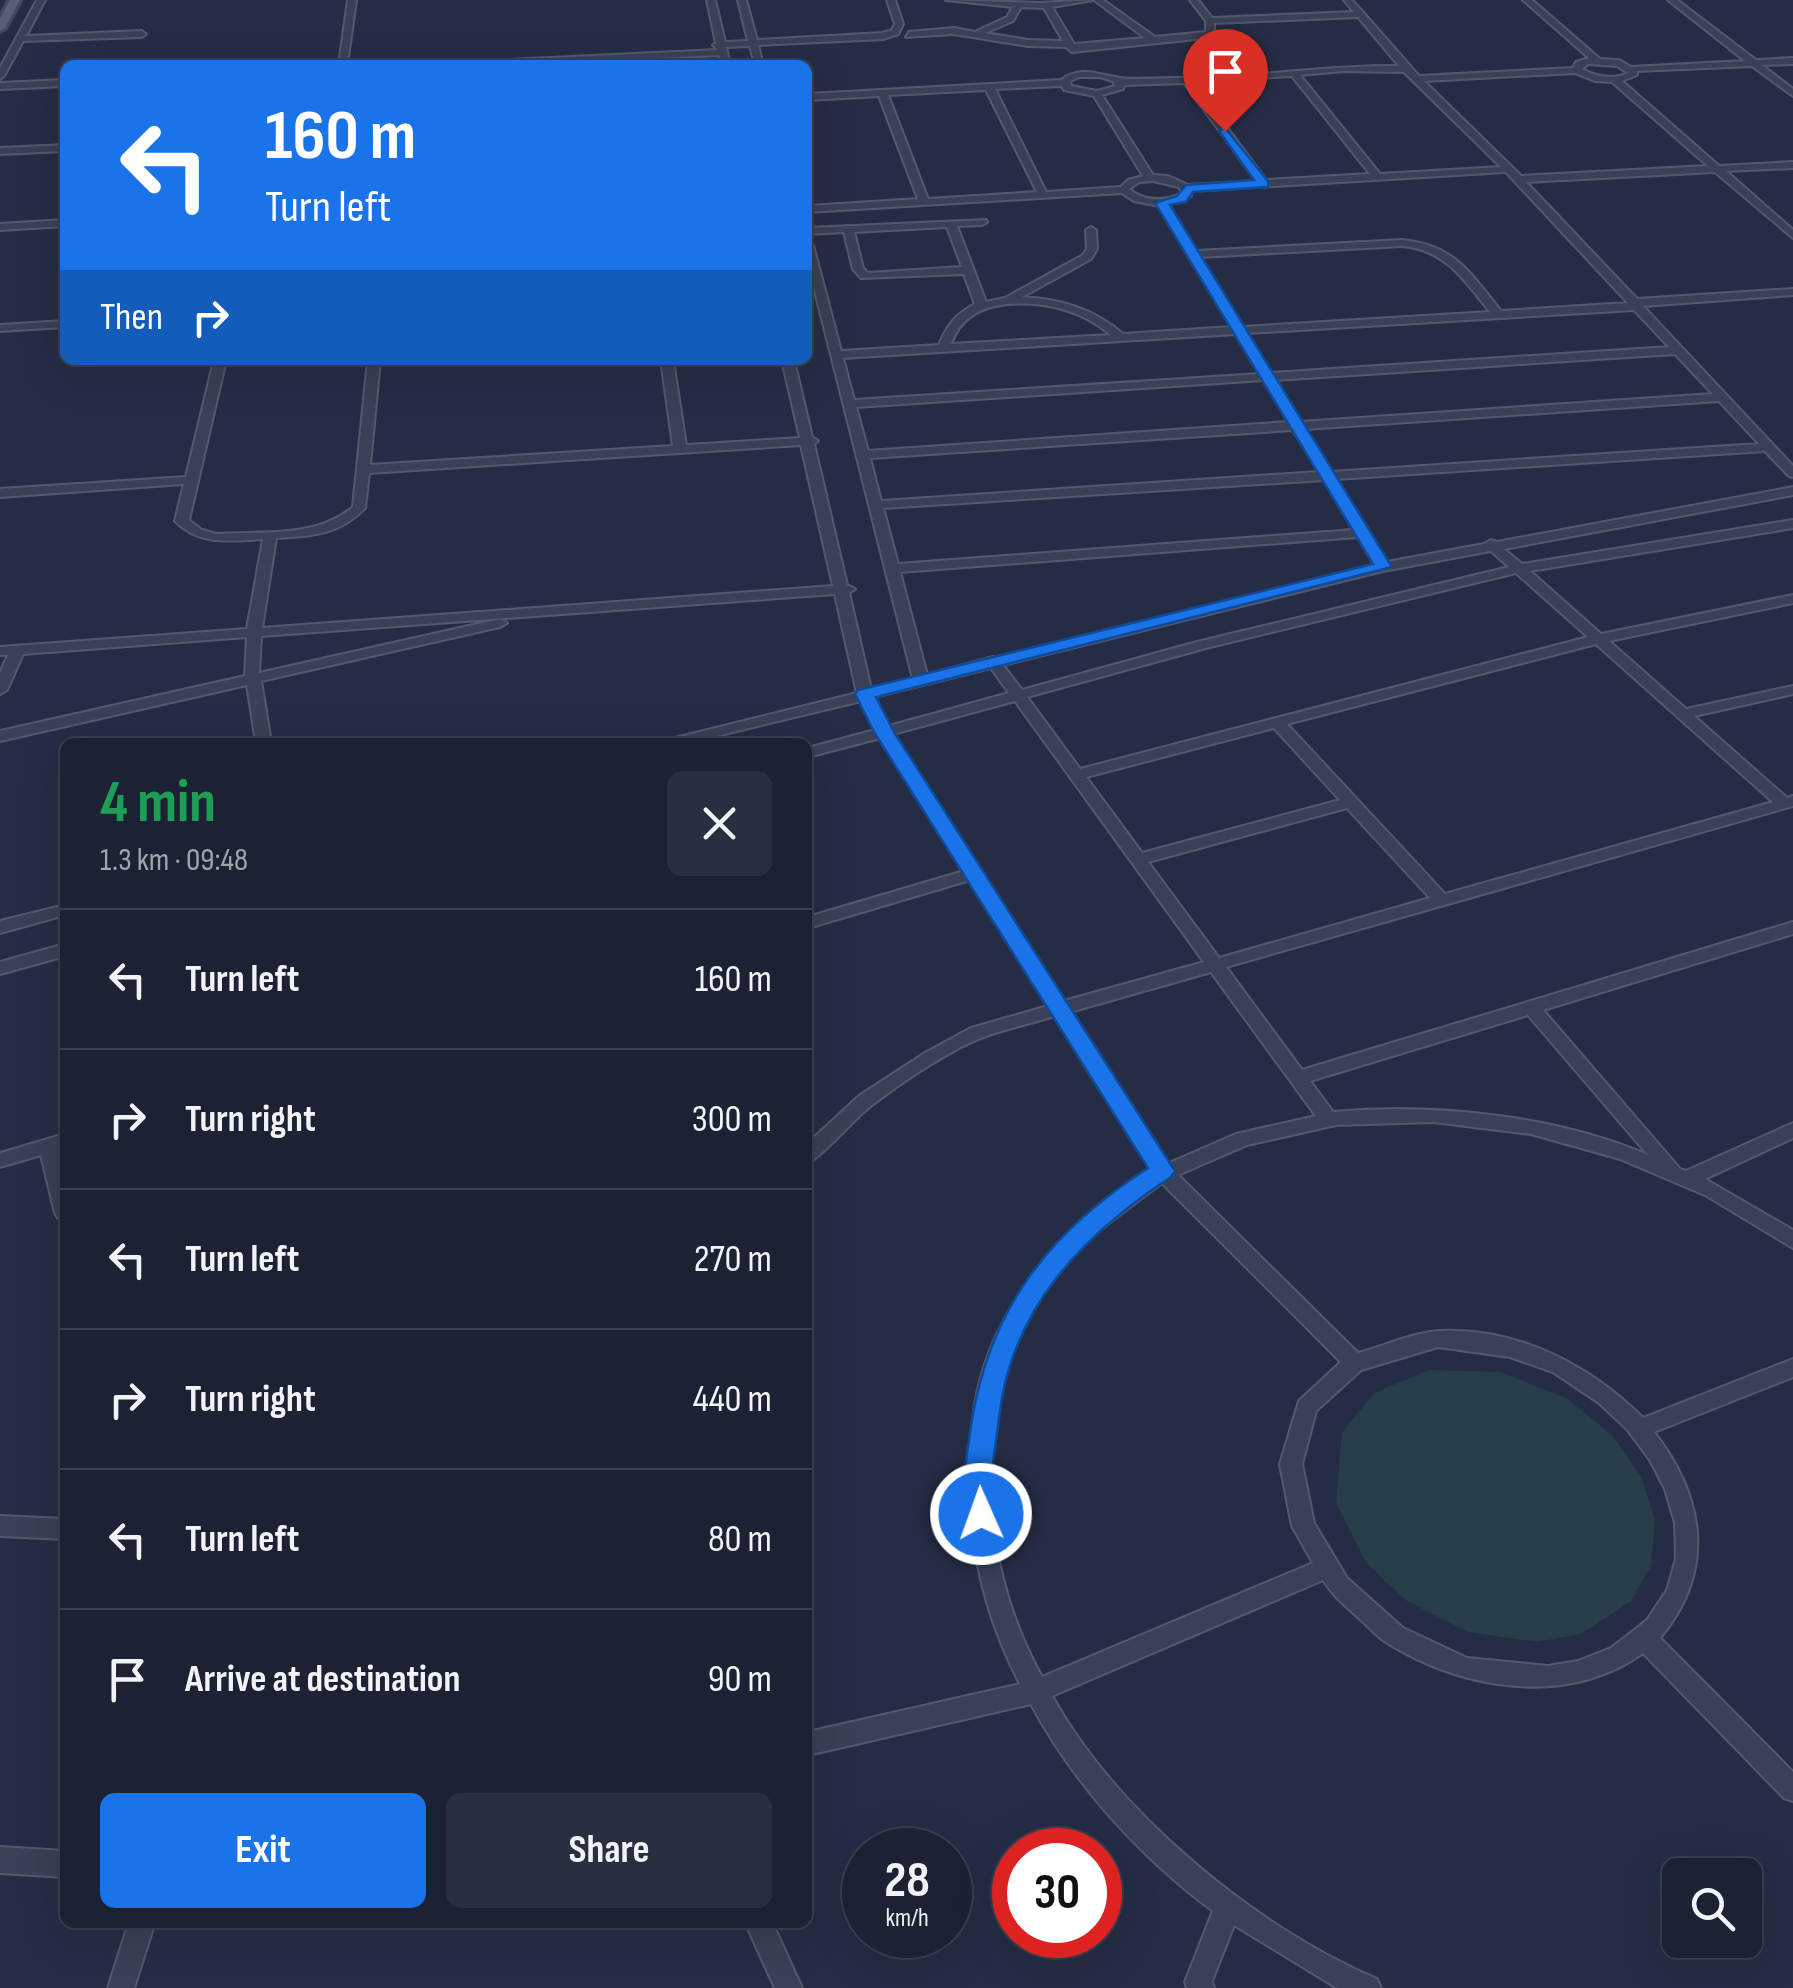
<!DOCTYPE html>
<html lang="en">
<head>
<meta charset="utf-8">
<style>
  body { margin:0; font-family:"Sofia Sans Condensed",sans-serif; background:#292f40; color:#f1f3f6; height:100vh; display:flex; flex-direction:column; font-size:38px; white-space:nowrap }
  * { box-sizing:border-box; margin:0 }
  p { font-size:32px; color:#a0a4ac }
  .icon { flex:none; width:55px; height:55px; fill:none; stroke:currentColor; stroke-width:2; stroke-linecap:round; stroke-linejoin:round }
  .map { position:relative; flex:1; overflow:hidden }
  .side { position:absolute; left:60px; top:738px; width:752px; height:1190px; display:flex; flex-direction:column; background:#1c2234; border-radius:15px; box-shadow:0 10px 40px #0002,0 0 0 2px #3a3f4f }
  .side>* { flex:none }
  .banner { position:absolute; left:60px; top:60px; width:752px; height:305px; border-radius:15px; box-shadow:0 10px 40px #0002,0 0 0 2px #3a3f4f; background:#1a73e8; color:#fff; overflow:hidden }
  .buttons { position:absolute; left:1662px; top:1858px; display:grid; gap:20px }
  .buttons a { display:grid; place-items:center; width:100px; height:100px; border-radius:15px; background:#1c2234; box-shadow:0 10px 40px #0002,0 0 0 2px #3a3f4f; font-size:50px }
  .speed { position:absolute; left:842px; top:1828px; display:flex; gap:20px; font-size:50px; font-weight:700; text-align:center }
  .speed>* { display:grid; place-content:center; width:130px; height:130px; border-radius:50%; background:#1c2234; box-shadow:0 10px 40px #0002,0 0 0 2px #3a3f4f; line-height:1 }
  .speed small { font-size:25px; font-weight:400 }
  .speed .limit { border:15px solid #d22; background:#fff; color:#111 }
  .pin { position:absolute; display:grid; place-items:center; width:85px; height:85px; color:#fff; margin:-102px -42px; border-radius:50% 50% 50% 0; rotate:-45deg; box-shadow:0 0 10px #0007 }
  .pin .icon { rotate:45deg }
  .me { position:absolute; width:110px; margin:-55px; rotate:358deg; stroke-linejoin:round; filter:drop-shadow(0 0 8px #0008) }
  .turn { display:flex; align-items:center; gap:35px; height:210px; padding:0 40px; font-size:45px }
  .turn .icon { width:130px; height:130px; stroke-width:2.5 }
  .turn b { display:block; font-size:70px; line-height:85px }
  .then { display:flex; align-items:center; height:95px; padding:0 40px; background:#0003; gap:20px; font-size:38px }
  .round { display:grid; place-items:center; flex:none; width:105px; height:105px; border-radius:15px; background:#292f40 }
  .head { display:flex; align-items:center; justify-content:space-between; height:170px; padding:0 40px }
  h1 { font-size:60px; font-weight:700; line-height:75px; color:#1e9e55 }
  .primary-button { display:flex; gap:20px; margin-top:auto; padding:20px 40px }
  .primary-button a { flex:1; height:115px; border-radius:15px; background:#1a73e8; color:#fff; font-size:40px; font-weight:700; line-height:115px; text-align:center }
  .primary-button a+a { background:#292f40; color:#f1f3f6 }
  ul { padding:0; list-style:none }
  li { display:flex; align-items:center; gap:30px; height:140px; padding:0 40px; border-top:2px solid #3a3f4f }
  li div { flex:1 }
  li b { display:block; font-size:38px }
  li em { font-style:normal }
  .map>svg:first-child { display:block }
</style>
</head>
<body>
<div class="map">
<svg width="1793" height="1988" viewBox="0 0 1793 1988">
  <rect width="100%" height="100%" fill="#252d46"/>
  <path fill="#273d47" d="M1429 1370 1501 1372 1566 1398 1612 1435 1641 1476 1655 1520 1651 1566 1631 1601 1581 1634 1536 1642 1468 1632 1407 1601 1366 1563 1336 1503 1342 1433 1374 1393Z"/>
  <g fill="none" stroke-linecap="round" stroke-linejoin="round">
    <g stroke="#53586d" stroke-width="4">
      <path id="minor" d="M37 0H45L26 36 142 31 146 34 142 37 23 41 4 76 0 79V68Z
        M348 0H356L347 65H339Z
        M707 0H715L725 42 748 41 738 0H746L757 40 882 33 892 30 895 24 887 0H895L903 24 898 34 883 39 758 45 763 65H755L750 46 726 47 730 65H722L719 55 518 65H461L465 62 718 50 713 45 716 43Z
        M946 0 1040 3 1093 0 1052 7 1074 44 1145 38 1094 0H1103L1155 37 1206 32V21L1190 0H1198L1212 18 1354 12 1344 0H1352L1419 76 1573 68 1576 62 1589 58 1523 0H1532L1600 59 1619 60 1631 67 1745 61 1668 0H1677L1756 60 1793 58V64L1762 65 1793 89V96L1752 66 1637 71V75L1622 81 1719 166 1793 162V168L1726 171 1793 230V238L1715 172 1526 182 1637 299 1793 289V295L1643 306 1793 466V477L1789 476 1765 451 1336 479 1387 562 1484 544 1491 540 1497 542 1793 487V495L1504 549 1522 564 1793 520V528L1530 571 1601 634 1793 595V603L1609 641 1686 709 1793 686V694L1694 716 1787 798 1793 796V806L1226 967 1302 1070 1793 922V934L1543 1010 1680 1169 1686 1171 1793 1123V1138L1705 1179 1793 1230V1248L1707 1196 1620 1159 1531 1134 1433 1122 1336 1125 1247 1145 1178 1175 1358 1353C1384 1346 1414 1332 1441 1331 1518 1328 1590 1365 1643 1418L1793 1359V1377L1654 1432C1705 1498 1716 1571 1660 1638L1793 1772V1801L1784 1798 1643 1653C1567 1707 1465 1690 1389 1644 1378 1638 1369 1627 1360 1619 1346 1606 1333 1596 1323 1580L1052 1696C1116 1812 1256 1928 1377 1979L1381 1988H1337L1234 1925 1212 1981 1214 1988H1187L1185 1982 1213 1911C1140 1857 1074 1784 1031 1704L808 1755V1732L1020 1684C984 1615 967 1540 970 1462 972 1440 972 1416 977 1394 997 1296 1072 1223 1152 1170L1055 1016C1032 1023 1009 1028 986 1036 952 1048 902 1082 872 1105 856 1117 821 1158 808 1162V1143L859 1096 925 1053 971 1028 1048 1006 970 880 808 928V917L964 871 880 738 808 757V748L875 730 861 701 692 742H668L671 739 857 693 835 594 261 636 259 673 500 619 507 623 500 627 261 681 271 742H256L247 685 0 741V731L245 676 247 637 23 654 7 690 0 694V673L8 655H0V647L247 629 263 539C230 541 200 546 175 521L184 484 0 497V489L186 477 214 360H226L189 520 202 530 217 534C262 531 317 538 353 507L368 360H380L370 465 673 446 661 360H673L686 445 800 438 782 360H794L812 437 818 441 814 444 847 585 855 589 849 593 871 689 913 679 808 264V242L813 245 841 351 939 345C947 325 956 314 975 304L964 274 861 278 853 269 844 232 808 234V228L986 220 987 222 982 225 957 226 986 302 1005 298 1083 255 1087 249 1086 230 1091 227 1096 230 1097 249 1091 259 1022 297C1061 299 1094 309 1123 334L1232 327 1159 206 1134 201 1122 193 808 212V206L918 199 879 96 808 100V94L1061 80C1085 62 1108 80 1134 79 1170 78 1207 78 1243 75 1296 72 1346 65 1399 66L1358 17 1214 23V33L1206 38 1072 52 1066 47 1028 46 954 34 906 37 909 32 954 28 975 32 1007 17 1013 7ZM1021 7 1044 8 1063 41 1028 40 985 33 1013 21ZM1588 64 1617 66 1628 73C1612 80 1597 77 1582 69ZM1343 71 1404 72 1501 167 1380 174 1300 75ZM1575 73 1595 81 1612 82 1708 166 1521 176 1424 81ZM1292 76 1370 174 1266 180 1193 82ZM1079 77H1100L1113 81 1115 86 1097 91 1071 86 1070 81ZM1184 83 1257 181 1188 185 1168 176 1153 175 1102 95 1123 89 1124 85ZM1062 86 1064 90 1094 96 1143 176 1128 180 1121 187 1046 192 995 89ZM986 90 1037 192 928 199 888 95ZM1506 172 1628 303 1501 311C1470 273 1455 245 1402 240L1196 251 1168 205 1191 196V191ZM1153 181 1179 187 1182 193C1163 202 1146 202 1129 189L1139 182ZM947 227 962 267 868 273 863 268 854 232ZM1402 246C1446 250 1464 280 1490 312L1243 327 1200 257ZM1007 304C1044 301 1082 310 1111 335L951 344C960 318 980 307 1007 304ZM1634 310 1669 347 1271 373 1247 333ZM1236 334 1260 374 854 400 843 358ZM1675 354 1713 394 1301 422 1275 380ZM1264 380 1289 422 868 451 856 407ZM1719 401 1759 444 1331 472 1305 429ZM1293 430 1319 472 881 501 870 458ZM801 445 833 586 262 628 276 538C311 536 340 535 365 508L369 473ZM1324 480 1354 530 898 564 883 508ZM1358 537 1375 565 998 658 993 657 927 675 900 572ZM1491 551 1509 567 1197 642 1022 690 1003 665 1383 571ZM1516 573 1588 637 1080 769 1027 697 1206 648ZM1596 644 1773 802 1445 894 1287 724ZM991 668 1009 693 889 726 874 697ZM1015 701 1204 962 1064 1001 893 734ZM1274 728 1340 800 1142 853 1086 777ZM1347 808 1430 898 1219 958 1148 862ZM1211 972 1316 1116 1236 1134 1167 1164 1070 1012ZM1528 1015 1648 1155C1555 1115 1433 1103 1333 1112L1310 1081ZM1162 1183 1341 1362 1299 1401 1280 1464 1292 1526 1313 1563 1042 1677C973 1554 968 1386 1058 1273 1087 1236 1125 1211 1162 1183ZM1438 1347 1510 1357 1553 1372 1599 1403 1627 1429 1650 1460 1665 1489 1675 1523 1676 1559 1667 1590 1647 1620 1611 1648 1578 1661 1548 1666 1467 1658 1403 1628 1347 1578 1314 1523 1302 1464 1316 1411 1361 1370Z
        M65 80V86L0 89V83Z
        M65 145V151L0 154V148Z
        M65 220V226L0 230V224Z
        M65 321V327L0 331V325Z
        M65 905V915L0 933V921Z
        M65 944V956L0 974V962Z
        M65 1134V1148L58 1150 65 1175V1220L58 1218 55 1213 41 1155 0 1167V1153Z
        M0 1516 65 1519V1539L0 1536Z
        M0 1847 65 1851V1877L0 1873Z
        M129 1922H155L134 1988H108Z
        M745 1922H772L802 1988H775Z"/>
    </g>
    <g stroke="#44495e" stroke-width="6">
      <path id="major" d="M10 0H20L5 28 0 31V18Z"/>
    </g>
    <use href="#minor" fill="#3a4055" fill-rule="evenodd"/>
    <use href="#major" fill="#585f75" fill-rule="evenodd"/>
  </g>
  <path fill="#1a73e8" stroke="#114b97" stroke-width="2.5" d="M1225 128 1268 181V187L1193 192 1186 202 1170 205 1392 567 876 697 894 732 1175 1171 1171 1177C1083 1235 1011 1308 999 1418 997 1440 991 1464 992 1486 992 1500 998 1510 992 1523L981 1527 971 1523C959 1497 965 1468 969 1440 984 1316 1044 1235 1148 1168L874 732 855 694 858 690 1373 564 1155 203 1177 196 1186 185 1254 180 1219 131Z"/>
</svg>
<div class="buttons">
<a><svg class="icon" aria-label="search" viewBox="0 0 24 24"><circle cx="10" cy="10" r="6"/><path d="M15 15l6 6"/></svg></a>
</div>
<div class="speed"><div>28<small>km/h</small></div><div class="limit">30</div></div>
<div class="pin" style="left:1225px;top:131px;background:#d93025"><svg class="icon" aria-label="arrive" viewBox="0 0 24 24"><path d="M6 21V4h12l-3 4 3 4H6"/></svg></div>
<svg class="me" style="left:981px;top:1514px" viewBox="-20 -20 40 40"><circle r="17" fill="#1a73e8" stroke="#fff" stroke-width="3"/><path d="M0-11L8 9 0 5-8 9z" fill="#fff"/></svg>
<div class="banner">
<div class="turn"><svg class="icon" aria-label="left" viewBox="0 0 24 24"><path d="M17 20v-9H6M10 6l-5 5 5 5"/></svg><div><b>160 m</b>Turn left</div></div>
<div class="then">Then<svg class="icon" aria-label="right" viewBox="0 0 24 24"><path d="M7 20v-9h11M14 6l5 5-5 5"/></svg></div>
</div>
<section class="side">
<div class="head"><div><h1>4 min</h1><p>1.3 km · 09:48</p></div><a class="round"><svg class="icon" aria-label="close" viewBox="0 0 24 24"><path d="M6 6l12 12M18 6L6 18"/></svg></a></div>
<ul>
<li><svg class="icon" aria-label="left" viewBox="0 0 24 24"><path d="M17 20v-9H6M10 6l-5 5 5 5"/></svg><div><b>Turn left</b></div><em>160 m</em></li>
<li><svg class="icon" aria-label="right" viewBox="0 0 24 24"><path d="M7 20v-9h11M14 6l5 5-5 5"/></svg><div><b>Turn right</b></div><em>300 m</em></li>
<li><svg class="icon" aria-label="left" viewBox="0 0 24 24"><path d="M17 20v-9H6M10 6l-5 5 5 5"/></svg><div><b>Turn left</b></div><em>270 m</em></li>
<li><svg class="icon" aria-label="right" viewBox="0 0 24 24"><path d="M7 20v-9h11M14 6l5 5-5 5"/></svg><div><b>Turn right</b></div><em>440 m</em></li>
<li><svg class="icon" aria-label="left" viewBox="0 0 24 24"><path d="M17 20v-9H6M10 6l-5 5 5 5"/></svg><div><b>Turn left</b></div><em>80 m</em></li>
<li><svg class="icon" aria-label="arrive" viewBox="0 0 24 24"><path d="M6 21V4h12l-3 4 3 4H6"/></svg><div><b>Arrive at destination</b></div><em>90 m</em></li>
</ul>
<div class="primary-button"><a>Exit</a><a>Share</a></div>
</section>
</div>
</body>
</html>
